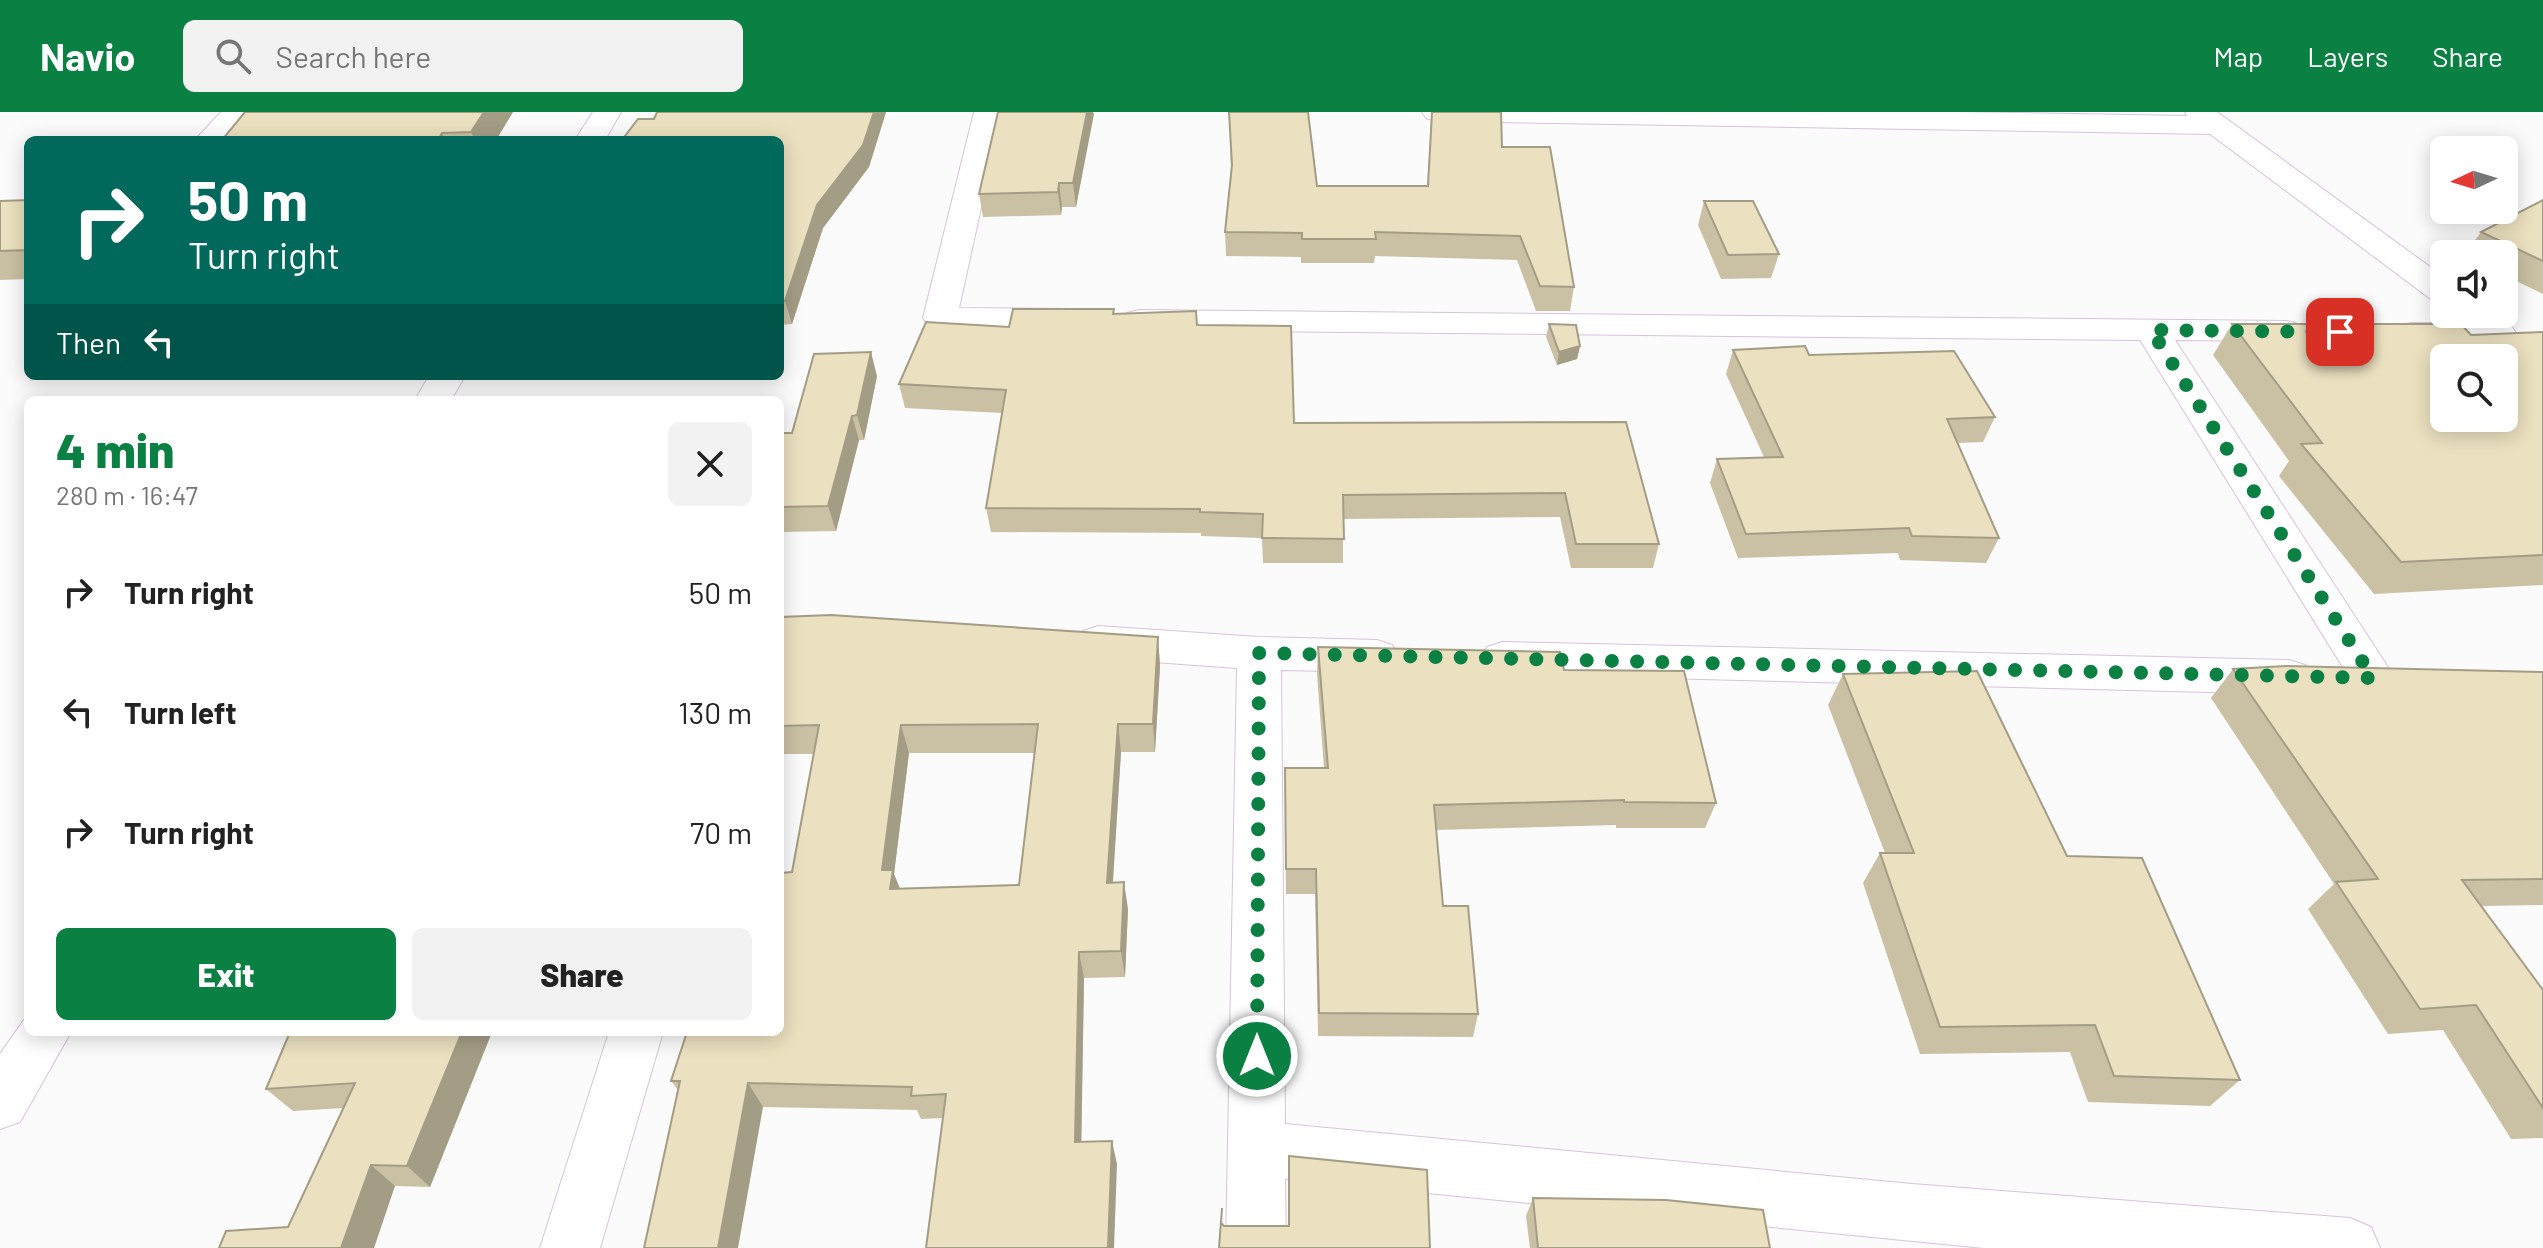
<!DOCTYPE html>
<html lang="en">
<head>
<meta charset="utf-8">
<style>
  body { margin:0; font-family:Barlow,sans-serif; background:#f2f2f2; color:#222; height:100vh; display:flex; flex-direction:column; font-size:30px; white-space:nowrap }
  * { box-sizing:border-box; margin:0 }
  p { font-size:26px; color:#767676 }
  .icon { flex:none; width:44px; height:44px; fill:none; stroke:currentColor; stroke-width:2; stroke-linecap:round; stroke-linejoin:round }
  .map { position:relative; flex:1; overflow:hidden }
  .side { position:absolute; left:24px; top:284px; width:760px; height:640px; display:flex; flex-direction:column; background:#fff; border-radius:12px; box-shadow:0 4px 20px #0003 }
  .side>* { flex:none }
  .banner { position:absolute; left:24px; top:24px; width:760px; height:244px; border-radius:12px; box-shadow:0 4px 20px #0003; background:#00695c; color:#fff; overflow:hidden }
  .needle { width:52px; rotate:266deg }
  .controls { position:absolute; left:2430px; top:24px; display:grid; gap:16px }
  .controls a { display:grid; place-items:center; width:88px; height:88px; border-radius:12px; background:#fff; box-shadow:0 4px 20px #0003; font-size:40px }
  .pin { position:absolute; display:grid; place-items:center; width:68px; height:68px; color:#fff; margin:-34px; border-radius:16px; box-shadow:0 4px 12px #0006 }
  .me { position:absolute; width:88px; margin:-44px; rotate:0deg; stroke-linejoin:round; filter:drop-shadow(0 0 6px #0008) }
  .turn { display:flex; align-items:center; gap:28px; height:168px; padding:0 32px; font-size:36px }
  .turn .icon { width:104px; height:104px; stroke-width:2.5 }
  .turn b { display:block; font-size:56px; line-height:68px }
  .then { display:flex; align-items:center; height:76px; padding:0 32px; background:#0003; gap:16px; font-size:30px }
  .round { display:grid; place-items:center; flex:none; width:84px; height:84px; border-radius:12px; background:#f2f2f2 }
  .head { display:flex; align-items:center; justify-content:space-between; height:136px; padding:0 32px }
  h1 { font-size:48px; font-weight:800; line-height:60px; color:#0b8043 }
  .cta { display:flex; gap:16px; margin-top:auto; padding:16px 32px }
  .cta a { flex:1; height:92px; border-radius:12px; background:#0b8043; color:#fff; font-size:32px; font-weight:800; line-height:92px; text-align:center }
  .cta a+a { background:#f2f2f2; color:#222 }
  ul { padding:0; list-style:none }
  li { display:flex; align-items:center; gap:24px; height:120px; padding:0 32px }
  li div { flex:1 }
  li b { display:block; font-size:30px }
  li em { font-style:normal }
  header { display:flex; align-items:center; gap:48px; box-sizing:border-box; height:112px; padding:0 40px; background:#0b8043; color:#fff }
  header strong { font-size:38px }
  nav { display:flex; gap:44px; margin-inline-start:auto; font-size:28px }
  .search { width:560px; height:72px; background:#f2f2f2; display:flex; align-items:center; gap:20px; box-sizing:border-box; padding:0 28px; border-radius:12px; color:#767676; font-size:30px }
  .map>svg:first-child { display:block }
</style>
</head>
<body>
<header>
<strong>Navio</strong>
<div class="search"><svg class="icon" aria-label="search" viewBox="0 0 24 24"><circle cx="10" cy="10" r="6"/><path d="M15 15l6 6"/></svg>Search here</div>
<nav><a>Map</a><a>Layers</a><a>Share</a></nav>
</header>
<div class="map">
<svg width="2543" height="1136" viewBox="0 0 2543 1136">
  <rect width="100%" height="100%" fill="#fbfbfb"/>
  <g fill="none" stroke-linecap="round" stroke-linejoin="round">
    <g stroke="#d9c2dd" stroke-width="2">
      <path id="street" d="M221 0H251L226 28H195Z
        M593 0H621L605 28H575Z
        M974 0H1002L959 196 1070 197 1082 200 1087 207 1082 214 1070 217 940 216 928 213 923 206Z
        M1422 0H1956L2187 4 2185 0H2217L2444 165V191L2432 188 2210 22 1436 9 1426 6Z
        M1139 198 2286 209 2298 212 2303 219 2298 226 2286 229 2175 228 2395 566 2389 578 2373 583 2357 578 2140 228 1139 218 1127 215 1122 208 1127 201Z
        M2411 211H2499L2511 214 2516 221 2511 228 2499 231H2411L2399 228 2394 221 2399 214Z
        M429 264H465L451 288H415Z
        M1098 514 1259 525 1377 528 1392 533 1399 544 1392 555 1377 560 1281 558 1285 1012 1912 1072 2350 1106 2371 1115 2380 1136H1984L1285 1067 1286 1136H1226L1237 556 1098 546 1083 541 1077 530 1083 519Z
        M1502 530 2289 548 2305 553 2311 565 2305 577 2289 582 1502 562 1487 557 1480 546 1487 535Z
        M28 902V920H71L20 1010 0 1017V942Z
        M609 920H663L600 1136H540Z"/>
    </g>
    <use href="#street" fill="#fff" fill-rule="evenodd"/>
  </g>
  <path fill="#cac1a4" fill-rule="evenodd" d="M513 0 496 28H222Z
    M657 0H886L869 55 823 116 792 212 780 213V28L654 7Z
    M998 0H1093L1076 95H1062L1061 103 983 105 979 82Z
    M1229 0 1317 74H1427L1432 0 1502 35 1574 175 1570 199H1536L1517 148 1375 144 1374 151H1301V145L1226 144 1225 120 1231 57Z
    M28 88V167L0 168V89Z
    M2543 88V182L2504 163V142H2465L2481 120Z
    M1704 89 1779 142 1771 166 1721 167 1698 113Z
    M1114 202 1197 213 1294 311 1626 310 1659 432 1653 456H1571L1560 405 1343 407V451H1263L1262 426 1201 424V421L991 420 986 396 1002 301 905 296 899 272 1009 215Z
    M1549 212 1580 234 1577 247 1557 253 1546 225Z
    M2232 212 2471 223 2543 220V473L2374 482 2279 364 2289 349 2213 243Z
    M1733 238 1809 243 1995 305 1983 330 1957 331 1999 426 1986 451 1900 448 1898 441 1738 446 1710 371 1717 347 1764 345 1726 262Z
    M877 264 864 328H859L836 419 780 420V321H792Z
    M780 505 1158 525 1160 554 1155 640H1121L1113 771 1128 797 1125 865 1084 866 1081 1030 1117 1052 943 1006 921 1007 917 998 763 995 678 978 671 969 792 760 814 642H780ZM909 641H1035L1019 773 900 777 894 762Z
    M1318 535 1564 558 1716 691 1705 716H1616V713L1436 718 1443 794 1478 902 1473 925 1318 924 1315 782H1286L1285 682 1324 656 1317 562Z
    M2233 557 2543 560V793L2482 794 2543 878V1026L2511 1027 2443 918 2388 922 2308 797 2334 772 2211 586Z
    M1843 562 2240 968 2210 994 2088 990 2070 940 1920 942 1863 771 1880 741H1885L1828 593Z
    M109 920H492L430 1075 395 1074 288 1115 344 996 293 999 266 977 290 921 112 923Z
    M1533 1086 1770 1136H1530L1526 1104Z"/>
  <path fill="#a49d86" d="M484 0H513L496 28H475L471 20Z
    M874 0H886L869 55 823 116 792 212 785 189 817 93Z
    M1087 0H1093L1094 2 1076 95 1073 71Z
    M442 21 445 28H438Z
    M1059 71 1062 95 1061 103 1058 80Z
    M1580 234 1577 247 1557 253 1559 240Z
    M871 240 877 264 864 328 857 303Z
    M852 304 859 328 836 419 828 394Z
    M1158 525 1160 554 1155 640 1153 612Z
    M1118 612 1121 640 1111 797 1107 771Z
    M901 613 909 641 894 762 903 784 900 803 882 758Z
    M1124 770 1128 797 1125 865 1121 839Z
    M1079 840 1084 866 1081 1053 1075 1030Z
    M462 920H492L430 1075 407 1054Z
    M748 971 763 995 738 1136H718Z
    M1112 1029 1117 1052 1114 1136H1108Z
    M371 1053 395 1074 374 1136H341Z"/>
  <path fill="#ebe0bf" stroke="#a49d86" stroke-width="2" fill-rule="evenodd" d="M245 0H484L471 20 442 21 438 28H222Z
    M657 0H874L863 33 817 93 785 189H780V28H622L638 7H654Z
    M998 0H1087L1073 71H1059L1058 80 979 82Z
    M1229 0H1308L1317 74H1428L1432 0H1501L1502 35H1550L1574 175 1540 174 1520 124 1375 120 1376 127H1302V121L1225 120 1232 53Z
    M28 88V138L0 139V89Z
    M2543 88V149L2481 120Z
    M1704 89H1753L1779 142 1728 143Z
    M1013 197H1114L1113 202 1196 199 1197 213 1291 214 1294 311 1626 310 1659 432H1576L1565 381 1343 383 1344 427 1262 426 1263 402 1200 400V397L986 396 1006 278 899 272 926 210 1009 215Z
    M1549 212 1576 213 1580 234 1559 240Z
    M2232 212H2461L2471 223 2543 220V443L2401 450 2301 332 2322 331ZM2444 246H2504V306H2444Z
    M1805 234 1809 243 1954 239 1995 305 1947 307 1999 426 1912 424 1909 416 1746 422 1717 347 1783 345 1733 238Z
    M871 240 857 303 852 304 828 394 780 395V321H792L814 242Z
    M831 503 1158 525 1153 612H1118L1107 771 1124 770 1121 839 1079 840 1075 1030 1112 1029 1108 1136H926L946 982 911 984 912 975 748 971 718 1136H644L680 969H671L687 920H780V761L792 760 819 613 780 614V505ZM1038 612 1019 773 890 777 893 758H882L901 613Z
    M1318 535 1560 540 1564 558 1684 559 1716 691 1624 690V688L1434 693 1443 794H1468L1478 902 1319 901 1316 757H1286L1285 656H1328Z
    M2286 554 2543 560V767L2462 768 2543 878V996L2476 893 2420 897 2336 770 2378 767 2233 557Z
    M1977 559 2067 744 2142 746 2240 968 2114 964 2095 913 1940 915 1880 741H1914L1843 562Z
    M290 920H462L407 1054 371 1053 341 1136H219L226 1119 288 1115 355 971 266 977Z
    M1289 1044 1427 1058 1430 1136H1219L1222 1096 1221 1111 1224 1114H1289Z
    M1533 1086 1666 1088 1763 1098 1770 1136H1538Z"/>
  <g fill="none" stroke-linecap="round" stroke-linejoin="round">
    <path stroke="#0b8043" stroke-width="14" stroke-dasharray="0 25.2" d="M1257 944 1259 541 2373 566 2151 218 2340 220"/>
  </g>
</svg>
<div class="controls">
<a><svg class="needle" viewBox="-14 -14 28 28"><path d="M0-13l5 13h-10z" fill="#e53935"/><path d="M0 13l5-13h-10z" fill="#767676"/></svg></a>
<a><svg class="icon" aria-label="sound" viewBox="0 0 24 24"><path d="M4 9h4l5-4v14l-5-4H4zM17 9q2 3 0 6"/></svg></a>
<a><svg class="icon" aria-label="search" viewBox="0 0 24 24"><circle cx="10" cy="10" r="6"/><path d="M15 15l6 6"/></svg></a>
</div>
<div class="pin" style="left:2340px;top:220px;background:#d93025"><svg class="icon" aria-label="arrive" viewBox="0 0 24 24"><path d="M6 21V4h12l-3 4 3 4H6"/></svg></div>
<svg class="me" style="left:1257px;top:944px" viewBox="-20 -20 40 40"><circle r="17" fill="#0b8043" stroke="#fff" stroke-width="3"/><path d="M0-11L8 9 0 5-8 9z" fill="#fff"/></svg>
<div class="banner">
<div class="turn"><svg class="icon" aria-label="right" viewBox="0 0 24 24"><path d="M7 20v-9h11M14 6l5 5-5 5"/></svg><div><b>50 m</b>Turn right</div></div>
<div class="then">Then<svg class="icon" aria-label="left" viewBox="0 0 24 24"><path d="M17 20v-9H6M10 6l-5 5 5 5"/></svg></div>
</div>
<section class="side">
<div class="head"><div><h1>4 min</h1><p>280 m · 16:47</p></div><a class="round"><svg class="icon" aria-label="close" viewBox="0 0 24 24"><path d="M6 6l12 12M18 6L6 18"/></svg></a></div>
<ul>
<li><svg class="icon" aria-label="right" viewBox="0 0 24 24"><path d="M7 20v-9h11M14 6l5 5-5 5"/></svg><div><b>Turn right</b></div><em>50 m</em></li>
<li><svg class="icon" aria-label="left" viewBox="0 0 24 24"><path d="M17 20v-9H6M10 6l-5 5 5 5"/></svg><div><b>Turn left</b></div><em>130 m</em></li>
<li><svg class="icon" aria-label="right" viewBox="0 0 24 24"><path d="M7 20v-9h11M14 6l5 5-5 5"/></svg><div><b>Turn right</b></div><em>70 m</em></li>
</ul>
<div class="cta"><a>Exit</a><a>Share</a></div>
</section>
</div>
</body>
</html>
